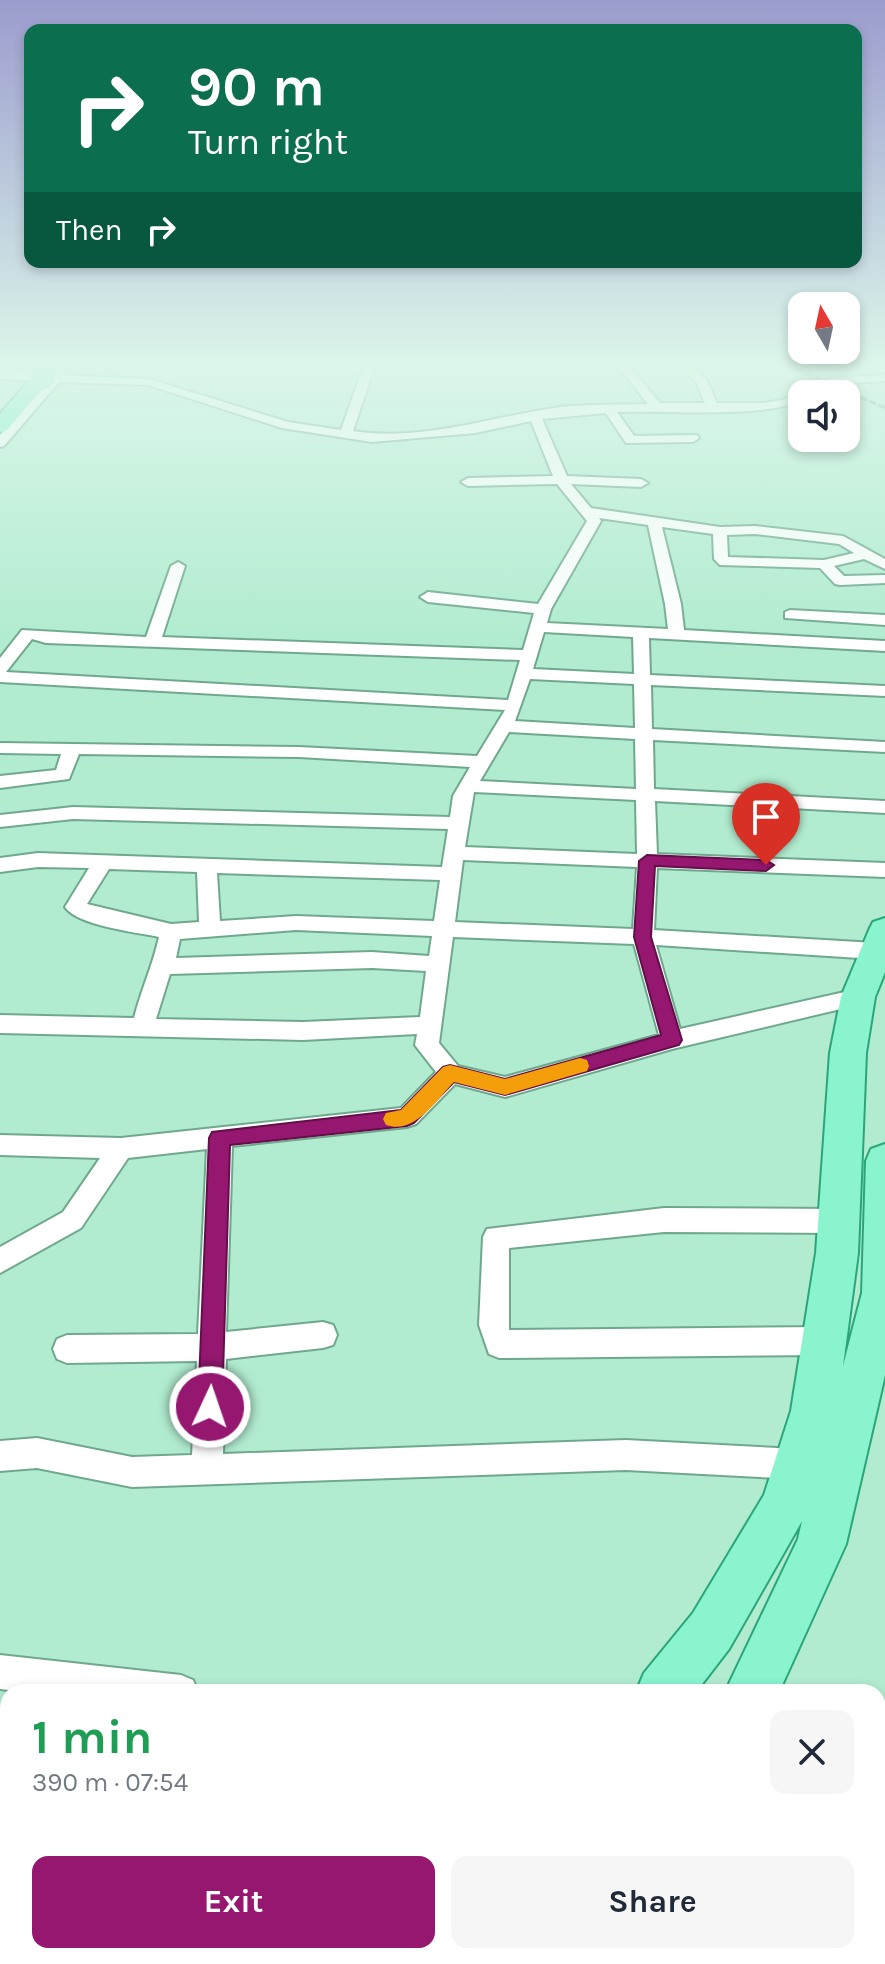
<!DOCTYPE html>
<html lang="en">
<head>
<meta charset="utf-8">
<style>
  body { margin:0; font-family:Karla,sans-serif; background:#f6f6f7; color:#1f2937; height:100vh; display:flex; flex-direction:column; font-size:30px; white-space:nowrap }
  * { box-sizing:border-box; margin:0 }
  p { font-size:26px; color:#747a83 }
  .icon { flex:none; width:44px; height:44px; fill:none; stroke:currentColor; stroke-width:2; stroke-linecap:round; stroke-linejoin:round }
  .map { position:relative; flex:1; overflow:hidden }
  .details { position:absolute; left:0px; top:1684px; width:886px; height:280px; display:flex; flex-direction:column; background:#fff; border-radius:24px 24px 0 0; box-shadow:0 4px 12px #0003 }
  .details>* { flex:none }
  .guide { position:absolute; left:24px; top:24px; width:838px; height:244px; border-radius:16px; box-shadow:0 4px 12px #0003; background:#0b6e4f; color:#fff; overflow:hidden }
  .needle { width:52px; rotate:351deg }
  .controls { position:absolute; left:788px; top:292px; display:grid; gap:16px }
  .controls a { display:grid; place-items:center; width:72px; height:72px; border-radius:16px; background:#fff; box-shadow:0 4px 12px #0003; font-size:40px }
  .pin { position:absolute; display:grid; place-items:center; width:68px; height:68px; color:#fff; margin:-82px -34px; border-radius:50% 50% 50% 0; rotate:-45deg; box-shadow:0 0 8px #0007 }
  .pin .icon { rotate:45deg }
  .me { position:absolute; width:88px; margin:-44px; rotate:3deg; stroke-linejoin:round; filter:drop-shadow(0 0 6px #0008) }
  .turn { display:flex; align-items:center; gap:28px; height:168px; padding:0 32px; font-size:36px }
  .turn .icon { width:104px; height:104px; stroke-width:2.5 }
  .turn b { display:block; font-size:56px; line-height:68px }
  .then { display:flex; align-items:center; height:76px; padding:0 32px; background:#0003; gap:16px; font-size:30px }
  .round { display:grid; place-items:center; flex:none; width:84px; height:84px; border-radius:16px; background:#f6f6f7 }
  .headline { display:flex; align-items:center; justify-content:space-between; height:136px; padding:0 32px }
  h1 { font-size:48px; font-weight:700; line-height:60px; color:#1e9e55 }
  .button { display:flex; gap:16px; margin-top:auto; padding:16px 32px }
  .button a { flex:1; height:92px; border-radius:16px; background:#961770; color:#fff; font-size:32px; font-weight:700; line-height:92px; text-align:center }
  .button a+a { background:#f6f6f7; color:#1f2937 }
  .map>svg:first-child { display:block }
</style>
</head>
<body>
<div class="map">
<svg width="885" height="1964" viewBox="0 0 885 1964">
  <rect width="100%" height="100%" fill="#b1ecd0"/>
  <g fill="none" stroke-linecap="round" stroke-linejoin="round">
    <g stroke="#70a88e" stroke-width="4">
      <path id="minor" d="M0 365H10L0 376Z
        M56 365 67 366 62 375 149 379 288 422 341 430 364 365H375L353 431C423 442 493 416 561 407 590 404 619 405 648 404L617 365H628L660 403H705L696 382 681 365H692L707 381 717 403H763L783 400 831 378 885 375V381L833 384 813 394H802V400C763 419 665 410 617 412L634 436 697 435 699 438 693 442 626 443 606 413 542 419 567 476 641 479 648 483 641 487 571 484 591 508 720 527 755 526 843 536 885 559V569L864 559 834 566 844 576 885 575V583L840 585 835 584 820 568 720 565 714 559 713 534 662 527 681 604 684 630 885 641V651L649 638 650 675 885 686V696L651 685 652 729 885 742V752L653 740 654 789 885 801V813L655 801 657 854 885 863V877L657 868 654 930 875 943 885 950 883 956 875 959 656 945 680 1029 858 989 866 991 869 997 866 1003 672 1049 505 1097 455 1084 416 1124 407 1127 232 1146 226 1332 323 1322 333 1325 337 1335 333 1345 323 1348 226 1359 223 1454 626 1440 797 1449 808 1453 812 1464 808 1475 797 1479 626 1470 132 1487 37 1468 0 1471V1441L37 1438 132 1457 192 1455 197 1361 67 1363 57 1359 53 1349 57 1339 67 1335 198 1334 207 1149 128 1158 81 1228 0 1273V1247L63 1212 100 1158 0 1155V1135L121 1138 401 1108 436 1072 415 1045 417 1034 303 1040 0 1033V1015L134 1018C141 990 153 965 159 937 136 932 78 926 65 907L89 868 38 867 0 872V858L38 853 442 867 448 829 73 819 0 827V815L73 807 450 817 453 796 470 767 299 757 79 754 69 779 0 788V776L56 770 61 754 0 753V743L299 747 477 756 505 710 0 682V658L22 630 146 637 171 566 178 562 185 566 162 637 523 650 534 613 428 602 420 597 428 592 538 604 587 521 557 484 468 486 461 482 468 478 553 476 531 421 475 433 372 442 282 428 148 385 59 382 4 446 0 447V435L45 386ZM599 518 648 525 665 604 668 629 547 623 551 609 601 521ZM755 534 839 544 854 553 824 560 728 557 727 535ZM544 632 633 637 634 674 533 669ZM32 639 46 643 520 660 508 700 6 672ZM530 679 634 684 635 728 515 721ZM509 732 635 739 636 789 480 781ZM474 792 636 800 637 854 465 847ZM463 860 637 867 633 929 455 922ZM109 869 197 872 199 922 171 924 87 904ZM217 873 440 880 434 921 296 916 220 921ZM296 930 432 936 429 956 372 952 176 958 180 939ZM453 937 634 944 659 1035 505 1077 458 1066 439 1043ZM372 968 426 971 420 1017 303 1022 156 1019 170 974Z
        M790 610 885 615V625L785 618V612Z
        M664 1208 839 1209 848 1213 852 1221 848 1229 839 1233 664 1232 509 1248V1330L825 1327 835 1331 839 1341 835 1351 825 1355 499 1358 489 1354 479 1325 483 1237 487 1229Z
        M0 1655 181 1675 193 1680 198 1692H26L0 1689Z
        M878 1715 885 1716V1752L878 1751Z"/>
    </g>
    <g stroke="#70a88e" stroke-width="4">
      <path id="tertiary" d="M0 371 56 374 63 378 56 382 0 379Z"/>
    </g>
    <g stroke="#2aa67a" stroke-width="4">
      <path id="primary" d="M885 918V972L875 997 866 1053 858 1253 843 1366 862 1293 866 1161 871 1149 885 1144V1375L846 1544 779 1692H725L798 1539 802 1521 729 1649 696 1692H636L644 1673 693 1613 764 1495 791 1411 816 1253 830 1053 841 997 869 930 873 922Z
        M439 1956H563L560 1964H436Z"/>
    </g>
    <g stroke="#2aa67a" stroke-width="4">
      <path id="trunk" d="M40 374 49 380 7 430 0 432V414L33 376Z"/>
    </g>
    <use href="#minor" fill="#fff" fill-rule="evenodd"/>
    <use href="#tertiary" fill="#fff" fill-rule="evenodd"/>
    <use href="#primary" fill="#8af4cf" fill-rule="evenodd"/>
    <use href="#trunk" fill="#63f0bf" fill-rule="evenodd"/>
    <path stroke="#5d8673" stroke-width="3" stroke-dasharray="7 3" stroke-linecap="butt" d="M787 365 885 408"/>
    <g stroke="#2aa67a" stroke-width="23" stroke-linecap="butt">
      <path id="trunk-bridge" d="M40 380 46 372"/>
    </g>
    <use href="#trunk-bridge" stroke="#63f0bf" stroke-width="21"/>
  </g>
  <linearGradient id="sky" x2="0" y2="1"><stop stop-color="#9b9cce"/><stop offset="0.57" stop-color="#dcf6ea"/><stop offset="1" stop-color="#dcf6ea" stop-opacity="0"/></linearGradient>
  <rect width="885" height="640" fill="url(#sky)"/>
  <path fill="#961770" stroke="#620f49" stroke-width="2" d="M647 855 766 860 774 865 766 871 655 866 651 937 682 1040 679 1045 505 1095 454 1082 414 1123 407 1126 230 1145 222 1407 219 1416 210 1419 202 1416 198 1407 209 1138 212 1132 401 1110 443 1067 450 1065 505 1079 661 1035 634 937 639 861Z"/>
  <path fill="#f59e0b" d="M580 1058 587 1060 589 1066 587 1071 505 1095 454 1082C436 1100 415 1135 386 1125L383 1119 386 1113 401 1110 443 1067 450 1065 505 1079Z"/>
</svg>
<div class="controls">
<a><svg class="needle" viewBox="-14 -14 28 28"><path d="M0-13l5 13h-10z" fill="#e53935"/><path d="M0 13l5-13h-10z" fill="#747a83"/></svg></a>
<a><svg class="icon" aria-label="sound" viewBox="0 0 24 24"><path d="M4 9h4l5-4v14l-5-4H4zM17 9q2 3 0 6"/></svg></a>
</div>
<div class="pin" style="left:766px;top:865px;background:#d93025"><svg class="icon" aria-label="arrive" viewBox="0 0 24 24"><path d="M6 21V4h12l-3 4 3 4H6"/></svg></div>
<svg class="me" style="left:210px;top:1407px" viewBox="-20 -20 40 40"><circle r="17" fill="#961770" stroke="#fff" stroke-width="3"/><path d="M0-11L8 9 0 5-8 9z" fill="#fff"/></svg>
<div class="guide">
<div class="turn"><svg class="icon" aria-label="right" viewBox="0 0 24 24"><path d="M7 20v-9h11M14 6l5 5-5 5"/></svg><div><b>90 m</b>Turn right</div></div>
<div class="then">Then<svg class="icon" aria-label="right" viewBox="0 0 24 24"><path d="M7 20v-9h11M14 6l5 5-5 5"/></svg></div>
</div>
<section class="details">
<div class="headline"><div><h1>1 min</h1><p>390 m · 07:54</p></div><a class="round"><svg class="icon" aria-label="close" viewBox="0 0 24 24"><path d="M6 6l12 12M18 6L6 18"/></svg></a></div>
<div class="button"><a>Exit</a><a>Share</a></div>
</section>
</div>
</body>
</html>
